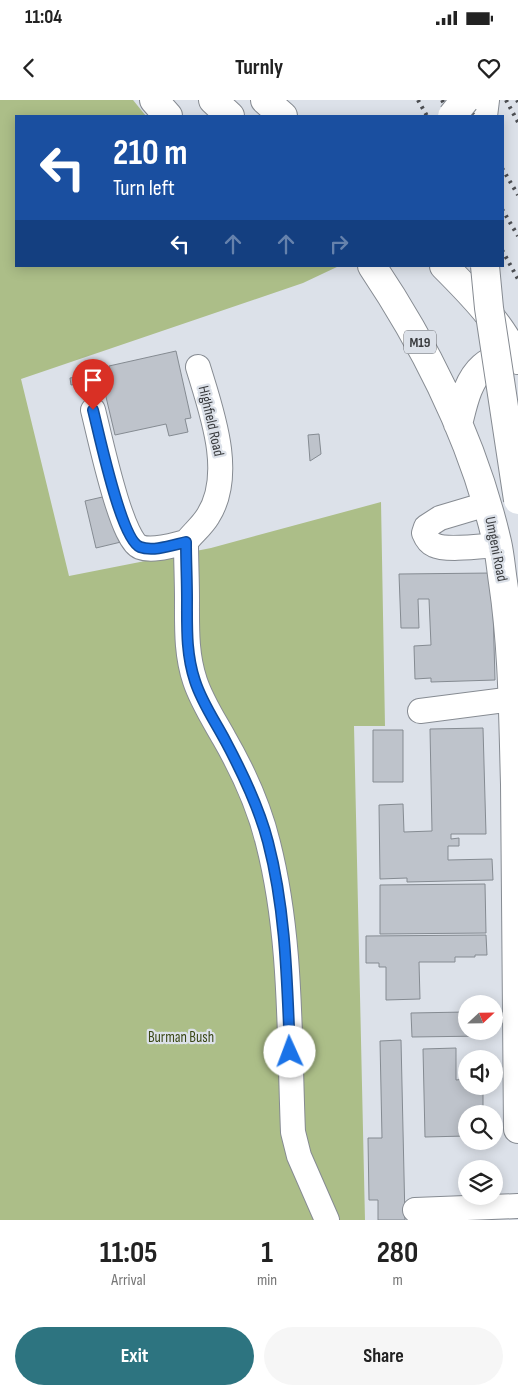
<!DOCTYPE html>
<html lang="en">
<head>
<meta charset="utf-8">
<style>
  body { margin:0; font-family:"Sofia Sans Condensed",sans-serif; background:#f6f6f6; color:#222; height:100vh; display:flex; flex-direction:column; font-size:19px; white-space:nowrap }
  * { box-sizing:border-box; margin:0 }
  p { font-size:16px; color:#767676 }
  .icon { flex:none; width:28px; height:28px; fill:none; stroke:currentColor; stroke-width:2; stroke-linecap:round; stroke-linejoin:round }
  .map { position:relative; height:1120px; overflow:hidden }
  .details { display:flex; flex-direction:column; background:#fff; flex:1 }
  .details>* { flex:none }
  .guide { position:absolute; left:15px; top:15px; width:489px; height:152px; border-radius:0px; box-shadow:0 2px 12px #0003; background:#1a4fa0; color:#fff; overflow:hidden }
  .needle { width:32px; rotate:68deg }
  .fabs { position:absolute; left:458px; top:895px; display:grid; gap:10px }
  .fabs a { display:grid; place-items:center; width:45px; height:45px; border-radius:50%; background:#fff; box-shadow:0 2px 12px #0003; font-size:25px }
  .pin { position:absolute; display:grid; place-items:center; width:42px; height:42px; color:#fff; margin:-51px -21px; border-radius:50% 50% 50% 0; rotate:-45deg; box-shadow:0 0 5px #0007 }
  .pin .icon { rotate:45deg }
  .me { position:absolute; width:55px; margin:-28px; rotate:358deg; stroke-linejoin:round; filter:drop-shadow(0 0 4px #0008) }
  .turn { display:flex; align-items:center; gap:18px; height:105px; padding:0 15px; font-size:22px }
  .turn .icon { width:65px; height:65px; stroke-width:2.5 }
  .turn b { display:block; font-size:35px; line-height:42px }
  .lanes { display:flex; align-items:center; height:48px; padding:0 15px; background:#0003; justify-content:center; gap:25px; direction:ltr }
  .lanes .off { opacity:.35 }
  .eta { display:flex; justify-content:space-evenly; align-items:center; height:85px; text-align:center }
  .eta b { font-size:30px; font-weight:700; line-height:35px }
  .primary-button { display:flex; gap:10px; margin-top:auto; padding:10px 15px }
  .primary-button a { flex:1; height:58px; border-radius:30px; background:#2d7480; color:#fff; font-size:20px; font-weight:700; line-height:58px; text-align:center }
  .primary-button a+a { background:#f6f6f6; color:#222 }
  .status { display:flex; justify-content:space-between; align-items:center; height:35px; padding:0 25px; background:#fff; direction:ltr }
  .status svg { height:14px; fill:currentColor }
  header { display:flex; justify-content:space-between; align-items:center; height:65px; padding:0 15px; background:#fff; font-size:22px; font-weight:700 }
  .map>svg:first-child { display:block }
</style>
</head>
<body>
<div class="status"><b>11:04</b><svg viewBox="0 0 49 12"><path d="M0 12V9h3v3zM5 12V6h3v6zM10 12V3h3v9zM15 12V0h3v12zM26 1h20v11H26zM47 4h2v5h-2z"/></svg></div>
<header><svg class="icon" aria-label="back" viewBox="0 0 24 24"><path d="M15 5l-7 7 7 7"/></svg>Turnly<svg class="icon" aria-label="heart" viewBox="0 0 24 24"><path d="M12 20l-8-8c-3-5 5-10 8-4 3-6 11-1 8 4z"/></svg></header>
<div class="map">
<svg width="518" height="1120" viewBox="0 0 518 1120">
  <rect width="100%" height="100%" fill="#dce1e9"/>
  <path fill="#acbe88" d="M0 0H133L146 16H16V166H339L303 183 21 279 69 476 211 448 381 402 385 626H354L365 1120H0Z"/>
  <path fill="#bec3cb" stroke="#858b92" d="M176 251 191 318 185 319 188 332 169 336 166 324 115 335 102 280 112 278 109 266Z
    M83 276 85 283 71 285 70 278Z
    M319 334 321 354 310 361 308 335Z
    M111 395 121 442 96 448 85 401Z
    M492 473 495 580 431 582V578L415 579 414 546 431 545 429 499H418L419 528H401L399 474Z
    M483 628 486 734H451V739L459 738V746H448V760L492 759 493 780 407 782V778L380 779 379 705 403 704 404 732 432 731 430 629Z
    M373 630H403V682H373Z
    M485 784 486 833 380 834V785Z
    M486 835 487 855H475V857H455V862H419L420 899 386 900V867H379V863H366V836Z
    M466 912V931H484V936L412 937 411 913Z
    M401 940 405 1120H378V1100H369L368 1038H382L380 941Z
    M456 948V980L466 979V986H483V1014H466V1036L425 1037 423 949Z"/>
  <g fill="none" stroke-linecap="round" stroke-linejoin="round">
    <g stroke="#868b92" stroke-width="26">
      <path id="minor" d="M198 267C211 310 235 374 208 416 202 426 193 433 186 442 186 461 187 480 187 499 187 528 186 554 195 581 202 602 214 620 224 638 243 671 259 706 268 743 292 837 289 936 293 1032L299 1056 327 1120
        M93 310C99 333 121 440 140 447 153 452 173 445 186 442
        M487 404 440 418 426 427 424 433C426 438 429 443 434 445 446 451 483 446 498 445
        M420 611 513 599
        M415 1110 518 1106"/>
    </g>
    <g stroke="#868b92" stroke-width="30">
      <path id="major" d="M213 0 230 16
        M265 0 283 16
        M483 16 485 0
        M372 166C429 251 474 343 497 442 500 455 501 469 503 482 513 549 513 616 515 684 516 799 517 914 518 1029
        M444 166C472 194 501 224 518 260
        M458 324C463 305 467 281 483 267 491 260 503 255 513 250"/>
    </g>
    <g stroke="#868b92" stroke-width="30">
      <path id="highway" d="M154 0 168 16"/>
    </g>
    <use href="#minor" stroke="#fff" stroke-width="24"/>
    <use href="#major" stroke="#fff" stroke-width="28"/>
    <use href="#highway" stroke="#fff" stroke-width="28"/>
    <path stroke="#4c4e52" stroke-width="4" stroke-dasharray="2.5 5" stroke-linecap="butt" d="M418 0 427 16
      M442 0 451 16
      M464 0 474 16
      M506 0 518 22
      M517 0 518 2
      M502 68 518 95
      M502 109 518 136
      M502 150 518 179"/>
    <g stroke="#868b92" stroke-width="30" stroke-linecap="butt">
      <path id="major-bridge" d="M485 166 489 208 518 400"/>
    </g>
    <g stroke="#868b92" stroke-width="30" stroke-linecap="butt">
      <path id="highway-bridge" d="M452 16 465 0"/>
    </g>
    <use href="#major-bridge" stroke="#fff" stroke-width="28"/>
    <use href="#highway-bridge" stroke="#fff" stroke-width="28"/>
  </g>
  <g fill="none" stroke-linecap="round" stroke-linejoin="round">
    <g stroke="#114b97" stroke-width="12">
      <path id="route" d="M93 310C99 333 121 440 140 447 153 452 173 445 186 442 186 461 187 480 187 499 187 528 186 554 195 581 202 603 215 621 226 642 243 674 259 707 268 742 286 811 287 882 290 952"/>
    </g>
    <use href="#route" stroke="#1a73e8" stroke-width="9"/>
  </g>
  <g text-anchor="middle" dominant-baseline="central" stroke-width="4.5" stroke-linejoin="round" paint-order="stroke">
    <rect fill="#dce1e9" stroke="#6a6d71" stroke-width="1" x="404" y="230.5" width="32" height="23" rx="4"/>
    <g font-size="14" font-weight="bold" fill="#393b3e">
      <text x="420" y="242">M19</text>
    </g>
    <g font-size="15" fill="#393b3e" stroke="#dce1e9">
      <text transform="translate(211 321) rotate(77)">Highfield Road</text>
      <text transform="translate(496 449) rotate(79)">Umgeni Road</text>
    </g>
    <g font-size="15" fill="#394715" stroke="#dce1e9">
      <text x="181" y="937">Burman Bush</text>
    </g>
  </g>
</svg>
<div class="fabs">
<a><svg class="needle" viewBox="-14 -14 28 28"><path d="M0-13l5 13h-10z" fill="#e53935"/><path d="M0 13l5-13h-10z" fill="#767676"/></svg></a>
<a><svg class="icon" aria-label="sound" viewBox="0 0 24 24"><path d="M4 9h4l5-4v14l-5-4H4zM17 9q2 3 0 6"/></svg></a>
<a><svg class="icon" aria-label="search" viewBox="0 0 24 24"><circle cx="10" cy="10" r="6"/><path d="M15 15l6 6"/></svg></a>
<a><svg class="icon" aria-label="layers" viewBox="0 0 24 24"><path d="M12 4l9 5-9 5-9-5zM3 14l9 5 9-5"/></svg></a>
</div>
<div class="pin" style="left:93px;top:310px;background:#d93025"><svg class="icon" aria-label="arrive" viewBox="0 0 24 24"><path d="M6 21V4h12l-3 4 3 4H6"/></svg></div>
<svg class="me" style="left:290px;top:952px" viewBox="-20 -20 40 40"><circle r="19" fill="#fff"/><path d="M0-13L10 11 0 6-10 11z" fill="#1a73e8"/></svg>
<div class="guide">
<div class="turn"><svg class="icon" aria-label="left" viewBox="0 0 24 24"><path d="M17 20v-9H6M10 6l-5 5 5 5"/></svg><div><b>210 m</b>Turn left</div></div>
<div class="lanes"><svg class="icon" aria-label="left" viewBox="0 0 24 24"><path d="M17 20v-9H6M10 6l-5 5 5 5"/></svg><svg class="icon off" aria-label="ahead" viewBox="0 0 24 24"><path d="M12 20V5M6 11l6-6 6 6"/></svg><svg class="icon off" aria-label="ahead" viewBox="0 0 24 24"><path d="M12 20V5M6 11l6-6 6 6"/></svg><svg class="icon off" aria-label="right" viewBox="0 0 24 24"><path d="M7 20v-9h11M14 6l5 5-5 5"/></svg></div>
</div>
</div>
<section class="details">
<div class="eta">
<div><b>11:05</b><p>Arrival</p></div>
<div><b>1</b><p>min</p></div>
<div><b>280</b><p>m</p></div>
</div>
<div class="primary-button"><a>Exit</a><a>Share</a></div>
</section>
</body>
</html>
